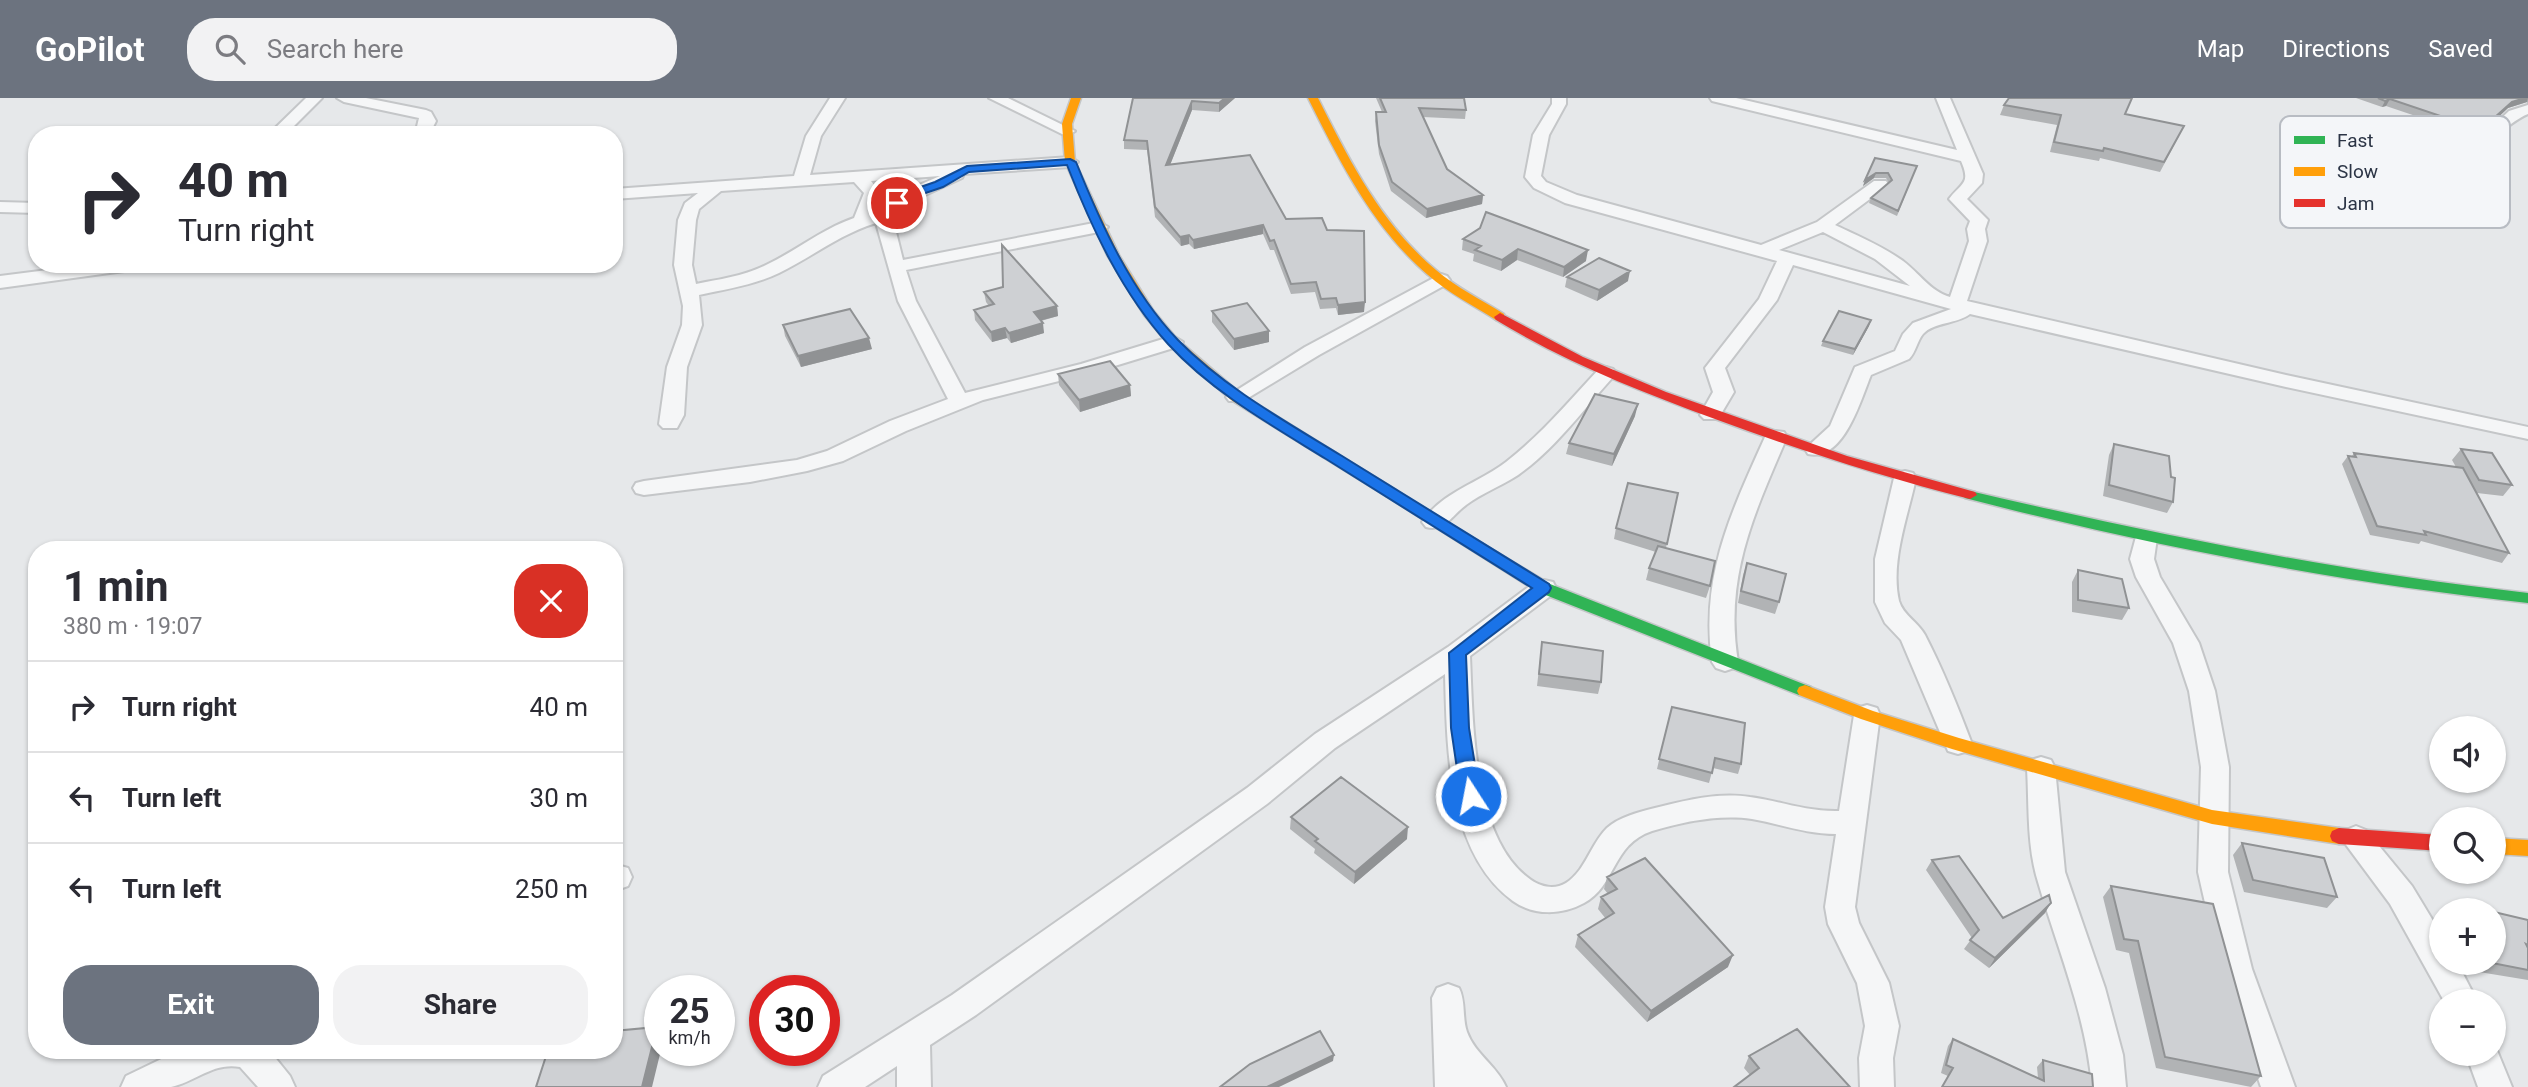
<!DOCTYPE html>
<html lang="en">
<head>
<meta charset="utf-8">
<style>
  body { margin:0; font-family:Roboto,sans-serif; background:#f2f2f3; color:#2b2b33; height:100vh; display:flex; flex-direction:column; font-size:26px; white-space:nowrap }
  * { box-sizing:border-box; margin:0 }
  p { font-size:23px; color:#7c7c81 }
  .icon { flex:none; width:38px; height:38px; fill:none; stroke:currentColor; stroke-width:2; stroke-linecap:round; stroke-linejoin:round }
  .map { position:relative; flex:1; overflow:hidden }
  .sheet { position:absolute; left:28px; top:443px; width:595px; height:518px; display:flex; flex-direction:column; background:#fff; border-radius:28px; box-shadow:0 2px 5px #0004 }
  .sheet>* { flex:none }
  .banner { position:absolute; left:28px; top:28px; width:595px; height:147px; border-radius:28px; box-shadow:0 2px 5px #0004; background:#fff; color:#2b2b33; overflow:hidden }
  .fabs { position:absolute; left:2429px; top:618px; display:grid; gap:14px }
  .fabs a { display:grid; place-items:center; width:77px; height:77px; border-radius:50%; background:#fff; box-shadow:0 2px 5px #0004; font-size:35px }
  .speed { position:absolute; left:644px; top:877px; display:flex; gap:14px; font-size:35px; font-weight:700; text-align:center }
  .speed>* { display:grid; place-content:center; width:91px; height:91px; border-radius:50%; background:#fff; box-shadow:0 2px 5px #0004; line-height:1 }
  .speed small { font-size:18px; font-weight:400 }
  .speed .limit { border:10px solid #d22; background:#fff; color:#111 }
  .pin { position:absolute; display:grid; place-items:center; width:60px; height:60px; color:#fff; margin:-30px; border:4px solid #fff; border-radius:50%; box-shadow:0 2px 7px #0007 }
  .me { position:absolute; width:77px; margin:-38px; rotate:349deg; stroke-linejoin:round; filter:drop-shadow(0 0 5px #0008) }
  .turn { display:flex; align-items:center; gap:24px; height:147px; padding:0 35px; font-size:32px }
  .turn .icon { width:91px; height:91px; stroke-width:2.5 }
  .turn b { display:block; font-size:49px; line-height:60px }
  .round { display:grid; place-items:center; flex:none; width:74px; height:74px; border-radius:28px; background:#f2f2f3 }
  .overview { display:flex; align-items:center; justify-content:space-between; height:119px; padding:0 35px }
  h1 { font-size:42px; font-weight:700; line-height:52px }
  .action { display:flex; gap:14px; margin-top:auto; padding:14px 35px }
  .action a { flex:1; height:80px; border-radius:28px; background:#6c737f; color:#fff; font-size:28px; font-weight:700; line-height:80px; text-align:center }
  .action a+a { background:#f2f2f3; color:#2b2b33 }
  ul { padding:0; list-style:none }
  li { display:flex; align-items:center; gap:21px; height:91px; padding:0 35px; border-top:2px solid #e1e1e2 }
  li div { flex:1 }
  li b { display:block; font-size:26px }
  li em { font-style:normal }
  header { display:flex; align-items:center; gap:42px; box-sizing:border-box; height:98px; padding:0 35px; background:#6c737f; color:#fff }
  header strong { font-size:33px }
  nav { display:flex; gap:38px; margin-inline-start:auto; font-size:24px }
  .search { width:490px; height:63px; background:#f2f2f3; display:flex; align-items:center; gap:18px; box-sizing:border-box; padding:0 24px; border-radius:28px; color:#7c7c81; font-size:26px }
  .map>svg:first-child { display:block }
</style>
</head>
<body>
<header>
<strong>GoPilot</strong>
<div class="search"><svg class="icon" aria-label="search" viewBox="0 0 24 24"><circle cx="10" cy="10" r="6"/><path d="M15 15l6 6"/></svg>Search here</div>
<nav><a>Map</a><a>Directions</a><a>Saved</a></nav>
</header>
<div class="map">
<svg width="2528" height="989" viewBox="0 0 2528 989">
  <rect width="100%" height="100%" fill="#e6e8ea"/>
  <g fill="none" stroke-linecap="round" stroke-linejoin="round">
    <g stroke="#c4c6c8" stroke-width="4">
      <path id="street" d="M306 0H322L285 37H268Z
        M337 0H366L426 12 431 14 436 23 429 37H415L419 20 344 4Z
        M830 0H845L821 38 810 77 1070 59 1078 64 1070 69 964 76 962 80 908 105 892 118 903 162 1099 124 1108 129 1099 134 906 172 916 203 965 295 1081 266 1173 238 1183 244 1180 248 1095 274 983 302 906 333 843 363 807 373 750 384 644 397 636 395 633 390 636 385 644 383 797 362 827 353 890 323 948 301 898 203 876 125C840 136 812 159 779 175 754 187 726 191 699 197L702 227 687 269 684 317 677 330H663L659 326 667 269 682 227 683 208 674 167 678 122 685 105 698 95 614 101V91L794 78 806 38ZM940 78 896 97 873 114 880 94 871 83ZM854 84 864 95 854 120C822 131 796 153 766 167 744 178 720 181 696 186L692 167 696 122 699 111 721 93Z
        M989 0H1008L1075 33 1067 38 1062 36Z
        M1552 0H1566V6L1549 37 1541 78 1546 84 1577 97 1761 147 1817 124 1874 83H1886L1888 86 1886 89 1835 127C1858 138 1882 148 1903 163 1919 175 1930 193 1950 199L1969 143 1967 131 1970 123 1949 101C1962 84 1971 86 1961 63L1712 3 1710 0H1736L1957 52 1936 0H1950L1983 76 1982 85 1967 101 1988 122 1985 131 1987 143 1967 203 2286 277 2528 329V341L2286 289 1970 216C1957 226 1934 224 1923 236 1917 243 1916 254 1909 261L1871 277C1861 301 1844 364 1808 356L1805 351 1830 328 1855 269 1895 253 1903 236 1913 225 1951 211 1793 167 1777 202 1725 270 1734 294 1718 321H1704L1700 317 1713 294 1705 270 1759 201 1777 163 1565 105 1534 90 1525 79 1533 37 1552 6ZM1823 134 1875 161 1910 188 1779 152Z
        M2528 7V16C2508 24 2498 42 2472 49L2464 44 2492 29 2509 13Z
        M0 104 37 105V115L0 114Z
        M95 166H148L139 171 0 190V178Z
        M1441 176 1447 178 1450 182 1447 186 1319 257 1243 303H1229L1226 299 1305 249Z
        M1606 269 1613 271 1616 275 1613 279C1583 312 1555 351 1518 377 1501 388 1482 395 1466 407 1452 417 1445 434 1426 429L1422 424C1442 394 1479 385 1506 364 1541 337 1569 303 1599 271Z
        M1776 333 1784 334 1787 339C1754 416 1724 479 1738 564L1734 570 1725 573 1716 570 1712 564C1700 478 1731 415 1765 339L1768 334Z
        M1905 373 1913 375 1916 380C1908 418 1890 464 1899 503 1903 517 1918 524 1925 537 1943 572 1958 609 1972 646L1968 653 1958 656 1948 653 1901 542 1885 525 1875 504V461L1894 380 1897 375Z
        M2145 433 2153 435 2157 440 2154 461 2160 479 2199 545 2215 593 2229 669 2228 774 2252 871 2295 989H2261L2220 871 2198 774 2201 669 2189 593 2173 545 2136 479 2130 461 2137 435Z
        M1544 482 1553 484 1556 490 1553 496 1470 558C1473 624 1472 741 1531 782 1541 789 1555 792 1566 785 1586 772 1590 747 1607 730 1619 719 1639 714 1655 710 1686 702 1719 694 1750 699 1780 703 1808 714 1839 713L1854 617 1857 610 1867 607 1877 610 1880 617 1855 809 1859 825 1889 885 1899 928 1893 960 1894 989H1860L1859 960 1865 928 1857 885 1828 826 1825 809 1836 736C1807 736 1780 726 1752 721 1719 716 1682 724 1652 733 1612 746 1616 788 1584 805 1562 817 1534 818 1513 803 1447 755 1447 650 1445 576L1335 650 1267 706 976 917 930 947 931 989H897V968L865 989H818L823 978 952 897 1247 690 1315 636 1448 549 1535 484Z
        M2041 659 2051 662 2055 670 2065 774 2105 890 2123 957 2126 989H2092C2086 915 2056 848 2036 777 2027 743 2029 705 2027 670L2031 662Z
        M2356 728 2366 732 2412 788 2441 836V864H2457L2477 903H2444L2390 806 2341 740 2346 732Z
        M617 767 628 770 632 779 628 788 614 793V768Z
        M1448 886 1459 890C1466 904 1462 920 1467 934 1475 956 1497 968 1506 989H1435L1432 900 1437 890Z
        M2494 945 2512 989H2478L2466 956H2494Z
        M180 952H269L290 978 295 989H258L240 969C213 964 195 984 171 989 156 989 136 989 121 989L126 978Z"/>
    </g>
    <g stroke="#c4c6c8" stroke-width="3">
      <path id="fast" d="M1391 391 1550 486 1811 589 1813 593 1811 597H1799L1538 494 1386 398 1384 395Z
        M1970 393C2155 436 2339 474 2528 495V505C2338 484 2150 448 1965 400L1963 397Z"/>
    </g>
    <g stroke="#c4c6c8" stroke-width="3">
      <path id="slow" d="M1071 0H1081L1072 26 1075 64 1119 157 1153 212 1177 241 1241 296 1396 392 1398 395 1396 398H1386L1231 302 1169 247 1144 217 1107 157 1065 64 1062 26Z
        M1308 0H1318C1349 62 1382 127 1436 172 1457 190 1482 202 1504 216V222H1496C1473 207 1448 195 1428 177 1373 130 1340 64 1308 0Z
        M1805 587 1873 613 1959 640 2212 712 2339 730 2346 733 2348 738 2346 743 2339 746 2212 726 1952 651 1861 621 1799 597 1797 593 1799 589Z
        M2494 740 2528 742V758L2494 756Z"/>
    </g>
    <g stroke="#c4c6c8" stroke-width="3">
      <path id="jam" d="M1500 215 1583 259 1666 294 1847 358 1975 394 1977 397 1970 401C1883 379 1799 352 1715 321 1639 293 1565 264 1496 222L1494 219Z
        M2339 730 2441 737V753L2339 746 2332 743 2330 738 2332 733Z"/>
    </g>
    <use href="#street" fill="#f5f6f7" fill-rule="evenodd"/>
    <use href="#fast" fill="#30b455" fill-rule="evenodd"/>
    <use href="#slow" fill="#ff9f0a" fill-rule="evenodd"/>
    <use href="#jam" fill="#e5322d" fill-rule="evenodd"/>
  </g>
  <path fill="#b1b3b5" d="M1133 0H1235L1219 14 1192 12 1170 67 1286 121 1364 214 1338 217 1336 210 1320 211 1315 194 1291 196 1274 152H1270L1263 136 1194 151 1189 146 1181 148 1155 119 1147 52 1124 51V42Z
    M1376 0H1464L1466 12 1465 21 1423 19 1447 71 1483 97 1482 106 1426 120 1391 93 1379 56 1375 23 1376 14H1382Z
    M2356 0H2528V6L2527 4 2508 10 2490 27 2469 36 2386 8 2382 9Z
    M2004 7 2125 16 2179 38 2160 74 2100 60 2099 63 2050 54 2057 27 2000 17Z
    M1875 60 1917 68 1897 118 1869 105 1871 100 1889 85 1886 80H1874L1863 88Z
    M1463 141 1586 163 1563 179 1517 162 1501 173 1473 163 1474 156 1462 152Z
    M1567 179 1628 183 1597 203 1565 189Z
    M984 194 1057 208 1058 218 1041 223 1044 235 1011 245 1007 240 992 244 975 222 974 212 989 208 986 204Z
    M1212 213 1269 244 1234 252 1212 224Z
    M783 227 872 251 801 269 785 238Z
    M1869 228 1853 257 1821 248 1823 243Z
    M1058 276 1130 287 1131 298 1080 314 1059 287Z
    M1635 318 1612 368 1566 356 1569 345Z
    M2114 346 2173 404 2167 415 2103 398 2109 357Z
    M2461 351 2512 387 2503 398 2477 395 2509 455 2502 465 2421 443 2419 446 2370 437 2342 366 2348 358H2352L2354 355 2456 369 2452 362Z
    M1678 395 1666 450 1710 488 1706 500 1646 482 1649 470 1656 454 1614 441 1616 430Z
    M1747 465 1779 504 1775 516 1738 505 1743 477Z
    M2078 472 2129 510 2122 522 2072 514V484Z
    M1542 544 1601 584 1598 596 1537 588Z
    M1669 619 1741 666 1738 676 1713 670 1709 685 1657 671Z
    M1291 719 1407 741 1354 786 1314 755 1315 751 1290 731Z
    M2242 745 2337 799 2327 810 2244 794 2233 757Z
    M1932 762 2003 820 2045 815 1989 870 1964 851 1972 840 1926 772Z
    M1607 779 1728 869 1647 924 1575 849 1578 837 1606 821 1598 811 1601 799 1608 796 1604 791Z
    M2111 788 2261 978 2251 989 2156 970 2129 855 2116 852 2103 799Z
    M2460 806 2486 812H2454Z
    M2528 822V882L2473 873 2470 864H2494Z
    M1953 941 2038 980 2037 969 2043 962 2093 989 1948 978 1941 975 1948 948Z
    M1749 958 1850 989 1750 977 1744 970Z"/>
  <path fill="#909294" d="M1225 0H1235L1219 14V5Z
    M2525 0H2528L2527 4 2508 10 2490 27 2469 36 2473 29 2512 4Z
    M2390 1 2386 8 2382 9 2385 3Z
    M1192 3V12L1166 77V67Z
    M1876 75 1874 80 1863 88 1865 82Z
    M1483 97 1482 106 1426 120 1427 111Z
    M1263 127V136L1194 151 1193 142Z
    M1189 137V146L1181 148 1180 139Z
    M1518 151 1517 162 1501 173 1502 162Z
    M1588 152 1586 163 1563 179 1564 169Z
    M1630 173 1628 183 1597 203 1599 192Z
    M1365 204 1364 214 1338 217V207Z
    M1057 208 1058 218 1035 224 1034 214Z
    M1871 222 1869 228 1853 257 1855 251Z
    M1043 225 1044 235 1011 245 1009 235Z
    M1005 230 1007 240 992 244 991 234Z
    M1269 233V244L1234 252V241Z
    M869 240 872 251 801 269 798 258Z
    M1130 287 1131 298 1080 314 1079 302Z
    M1638 306 1635 318 1612 368 1614 356Z
    M1408 729 1407 741 1354 786 1355 774Z
    M2051 805 2045 815 1989 870 1995 860Z
    M1733 857 1728 869 1647 924 1651 913Z
    M657 929 660 934V952H661L652 989H642Z
    M1334 957 1333 963 1279 989H1267Z"/>
  <path fill="#ced0d3" stroke="#909294" stroke-width="2" d="M1133 0H1225L1219 5 1192 3 1166 67 1250 57 1286 121 1322 120 1327 132 1364 133 1365 204 1338 207 1336 200 1321 201 1316 184 1291 186 1274 142 1270 143 1263 127 1193 142 1189 137 1180 139 1155 109 1147 43 1124 42Z
    M1380 0H1464L1466 12 1419 10 1447 71 1483 97 1427 111 1392 84 1379 47 1376 14H1386Z
    M2009 0H2132L2125 16 2184 28 2164 64 2104 50 2103 53 2054 44 2061 17 2004 7Z
    M2378 0H2525L2512 4 2494 20 2473 29 2390 1 2385 3Z
    M1875 60 1917 68 1898 113 1871 100 1892 82 1888 75H1876L1865 82Z
    M1486 114 1588 152 1564 169 1518 151 1502 162 1475 152 1481 148 1463 141 1480 130Z
    M1002 147 1057 208 1034 214 1043 225 1009 235 1005 230 991 234 974 212 994 206 984 194 1003 189Z
    M1599 160 1630 173 1599 192 1567 179Z
    M1247 205 1269 233 1234 241 1212 213Z
    M850 211 869 240 798 258 783 227Z
    M1839 213 1871 222 1855 251 1823 243Z
    M1110 263 1130 287 1079 302 1058 276Z
    M1595 296 1638 306 1614 356 1569 345Z
    M2114 346 2169 358 2171 379 2175 380 2173 404 2109 387Z
    M2461 351 2492 355 2512 387 2479 382Z
    M2354 355 2463 370 2509 455 2424 433 2426 437 2377 428 2348 358 2356 359Z
    M1628 385 1678 395 1667 446 1616 430Z
    M1658 448 1715 463 1710 488 1649 470Z
    M1747 465 1786 476 1779 504 1741 493Z
    M2078 472 2122 481 2129 510 2078 502Z
    M1542 544 1603 553 1601 584 1539 576Z
    M1672 609 1745 625 1741 666 1715 660 1712 675 1659 661Z
    M1341 679 1408 729 1355 774 1315 743 1318 741 1291 719Z
    M2242 745 2324 760 2337 799 2253 782Z
    M1959 758 2003 820 2049 797 2051 805 1995 860 1970 842 1979 832 1932 762Z
    M1645 760 1733 857 1651 913 1578 837 1614 815 1601 799 1617 791 1607 779Z
    M2111 788 2213 806 2261 978 2165 959 2138 843 2124 841Z
    M2460 806 2486 812H2462Z
    M2494 814 2528 822V847L2526 846 2528 850V872L2487 864H2494Z
    M657 929 642 989H536L548 952H614V933Z
    M1797 931 1850 989H1734L1759 970 1749 958Z
    M1320 933 1334 957 1267 989H1220L1250 966Z
    M1953 941 2044 983 2043 962 2092 976 2093 989H1942L1953 970 1946 967Z"/>
  <path fill="#1a73e8" stroke="#114b97" stroke-width="2" d="M1070 61 1076 64C1101 126 1131 193 1178 242 1225 290 1285 323 1342 358 1411 401 1480 444 1549 486L1551 490 1549 494 1466 557 1469 630 1480 698 1477 704 1471 706 1464 704 1461 698 1451 630 1449 555 1532 490C1464 447 1395 404 1326 361 1271 327 1212 294 1168 246 1122 195 1092 131 1067 67L969 74 943 89 914 99 901 107 892 105 906 94 935 84 967 68Z"/>
  <rect x="2280" y="18" width="230" height="112" rx="10" fill="#f4f6f9" stroke="#b8bcc3" stroke-width="2"/>
  <rect x="2294" y="38" width="31" height="8" fill="#30b455"/>
  <rect x="2294" y="69" width="31" height="9" fill="#ff9f0a"/>
  <rect x="2294" y="101" width="31" height="8" fill="#e5322d"/>
  <g font-size="19" fill="#2b3445">
    <text x="2337" y="49">Fast</text>
    <text x="2337" y="80">Slow</text>
    <text x="2337" y="112">Jam</text>
  </g>
</svg>
<div class="fabs">
<a><svg class="icon" aria-label="sound" viewBox="0 0 24 24"><path d="M4 9h4l5-4v14l-5-4H4zM17 9q2 3 0 6"/></svg></a>
<a><svg class="icon" aria-label="search" viewBox="0 0 24 24"><circle cx="10" cy="10" r="6"/><path d="M15 15l6 6"/></svg></a>
<a>+</a>
<a>−</a>
</div>
<div class="speed"><div>25<small>km/h</small></div><div class="limit">30</div></div>
<div class="pin" style="left:897px;top:105px;background:#d93025"><svg class="icon" aria-label="arrive" viewBox="0 0 24 24"><path d="M6 21V4h12l-3 4 3 4H6"/></svg></div>
<svg class="me" style="left:1471px;top:698px" viewBox="-20 -20 40 40"><circle r="17" fill="#1a73e8" stroke="#fff" stroke-width="3"/><path d="M0-11L8 9 0 5-8 9z" fill="#fff"/></svg>
<div class="banner">
<div class="turn"><svg class="icon" aria-label="right" viewBox="0 0 24 24"><path d="M7 20v-9h11M14 6l5 5-5 5"/></svg><div><b>40 m</b>Turn right</div></div>
</div>
<section class="sheet">
<div class="overview"><div><h1>1 min</h1><p>380 m · 19:07</p></div><a class="round" style="background:#d93025;color:#fff"><svg class="icon" aria-label="close" viewBox="0 0 24 24"><path d="M6 6l12 12M18 6L6 18"/></svg></a></div>
<ul>
<li><svg class="icon" aria-label="right" viewBox="0 0 24 24"><path d="M7 20v-9h11M14 6l5 5-5 5"/></svg><div><b>Turn right</b></div><em>40 m</em></li>
<li><svg class="icon" aria-label="left" viewBox="0 0 24 24"><path d="M17 20v-9H6M10 6l-5 5 5 5"/></svg><div><b>Turn left</b></div><em>30 m</em></li>
<li><svg class="icon" aria-label="left" viewBox="0 0 24 24"><path d="M17 20v-9H6M10 6l-5 5 5 5"/></svg><div><b>Turn left</b></div><em>250 m</em></li>
</ul>
<div class="action"><a>Exit</a><a>Share</a></div>
</section>
</div>
</body>
</html>
